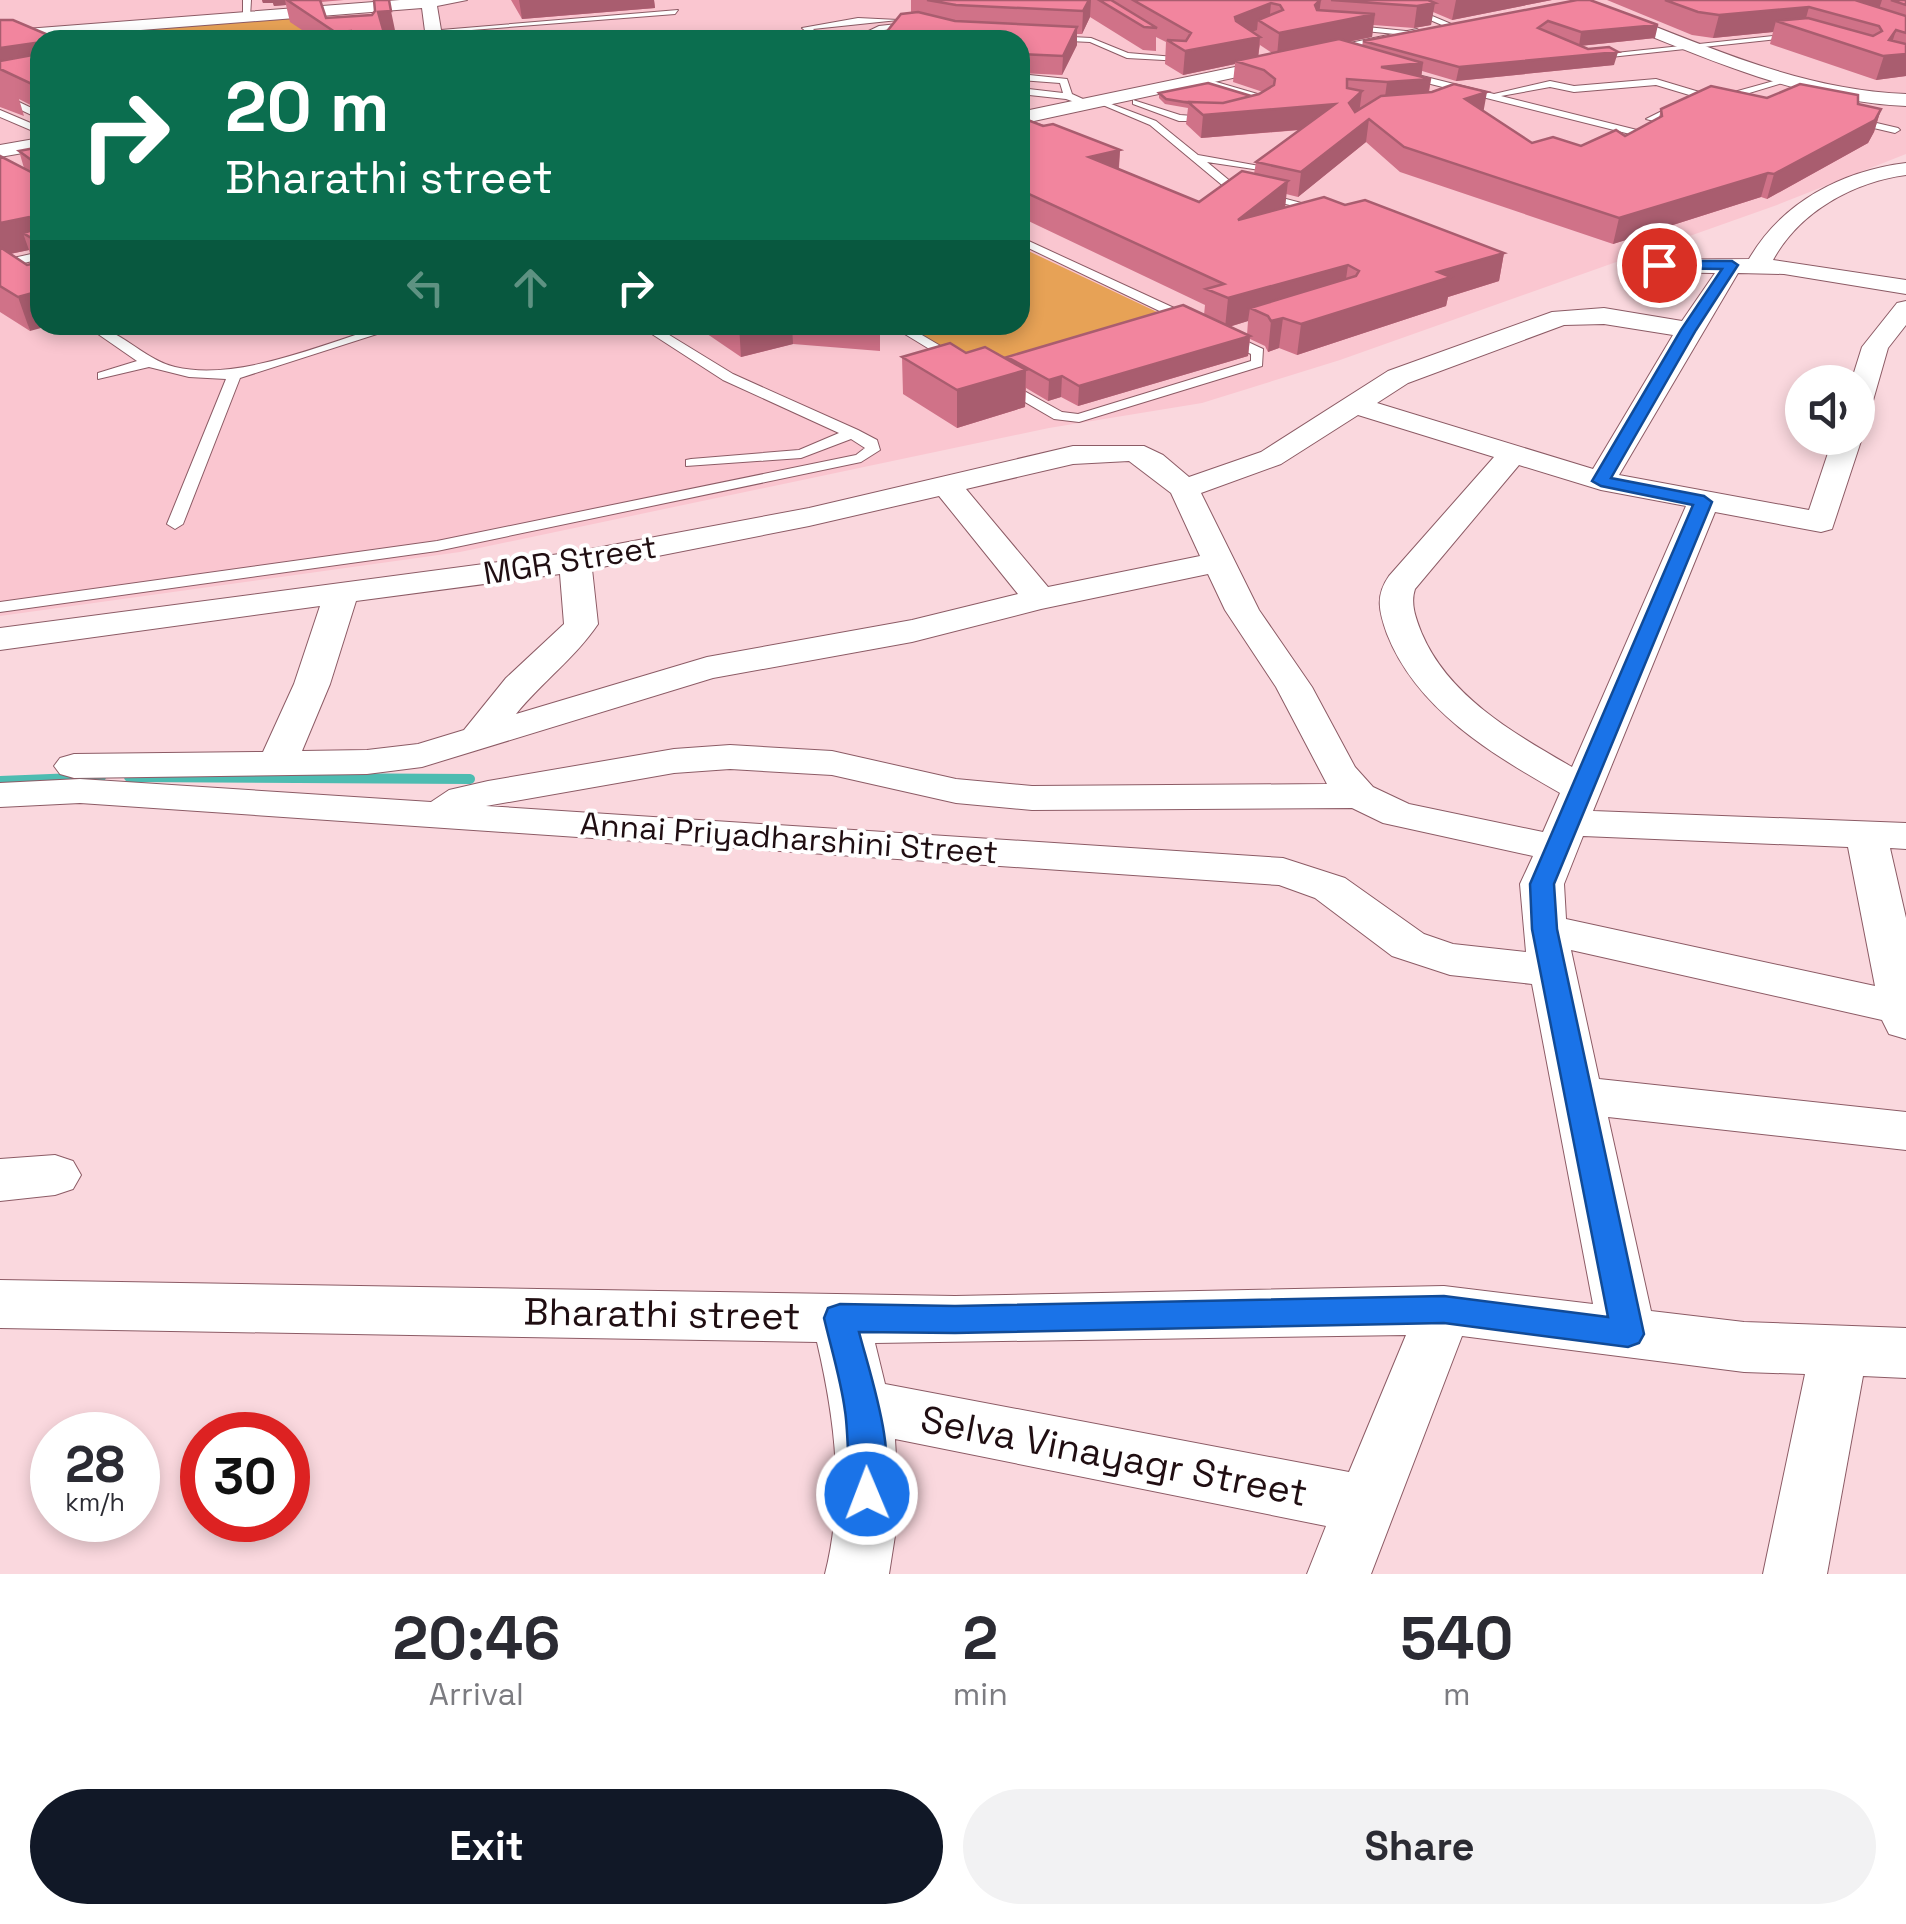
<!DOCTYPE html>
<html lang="en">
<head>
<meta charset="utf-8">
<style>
  body { margin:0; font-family:"Space Grotesk",sans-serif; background:#f2f2f3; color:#2b2b33; height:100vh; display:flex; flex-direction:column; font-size:38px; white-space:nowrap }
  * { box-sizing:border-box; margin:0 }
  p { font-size:32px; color:#7c7c81 }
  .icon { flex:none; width:55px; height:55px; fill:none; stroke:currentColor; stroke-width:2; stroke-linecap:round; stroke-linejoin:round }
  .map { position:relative; height:1574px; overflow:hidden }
  .drawer { display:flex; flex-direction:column; background:#fff; flex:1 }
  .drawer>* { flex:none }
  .top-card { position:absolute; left:30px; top:30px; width:1000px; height:305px; border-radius:30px; box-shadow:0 5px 15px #0003; background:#0b6e4f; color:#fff; overflow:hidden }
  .buttons { position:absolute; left:1785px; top:365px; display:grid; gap:20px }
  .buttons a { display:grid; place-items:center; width:90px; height:90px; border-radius:50%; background:#fff; box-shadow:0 5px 15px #0003; font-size:50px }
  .speed { position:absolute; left:30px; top:1412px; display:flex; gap:20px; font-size:50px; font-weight:700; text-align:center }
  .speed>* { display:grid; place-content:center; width:130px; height:130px; border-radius:50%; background:#fff; box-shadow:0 5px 15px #0003; line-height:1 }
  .speed small { font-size:25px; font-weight:400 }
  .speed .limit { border:15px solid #d22; background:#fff; color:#111 }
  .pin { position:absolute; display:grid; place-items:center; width:85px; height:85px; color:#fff; margin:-42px; border:5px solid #fff; border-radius:50%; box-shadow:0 2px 10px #0007 }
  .me { position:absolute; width:110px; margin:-55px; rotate:359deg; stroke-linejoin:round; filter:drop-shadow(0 0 8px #0008) }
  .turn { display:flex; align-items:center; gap:35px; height:210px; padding:0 30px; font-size:45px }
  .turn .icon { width:130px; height:130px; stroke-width:2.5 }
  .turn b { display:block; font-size:70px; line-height:85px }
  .lanes { display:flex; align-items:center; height:95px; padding:0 30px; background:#0003; justify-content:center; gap:50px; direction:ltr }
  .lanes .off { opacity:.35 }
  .eta { display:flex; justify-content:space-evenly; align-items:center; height:170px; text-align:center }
  .eta b { font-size:60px; font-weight:600; line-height:70px }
  .primary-button { display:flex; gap:20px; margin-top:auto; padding:20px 30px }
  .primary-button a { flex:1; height:115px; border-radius:60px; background:#111827; color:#fff; font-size:40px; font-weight:600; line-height:115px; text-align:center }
  .primary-button a+a { background:#f2f2f3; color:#2b2b33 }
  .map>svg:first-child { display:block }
</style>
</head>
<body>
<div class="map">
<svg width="1906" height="1574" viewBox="0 0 1906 1574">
  <rect width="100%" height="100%" fill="#fad8de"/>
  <path fill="#fac6d0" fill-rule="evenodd" d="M0 0H1906V154L1777 205 1340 360 1202 403 1049 428 460 552 0 616ZM40 40H1020V325H40Z"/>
  <path fill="#e7a256" d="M304 15 309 40 75 38 98 36 96 30Z
    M1020 247 1155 311 1159 313 1000 364 969 362 904 325H1020Z"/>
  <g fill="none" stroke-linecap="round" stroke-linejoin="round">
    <path stroke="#4dbcb1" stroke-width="10" d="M129 777 470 779
      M0 781 101 777"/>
    <g stroke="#8c5b65" stroke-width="2">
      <path id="lane" d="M243 0H251L250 17 243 15Z
        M1383 0H1394L1456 26 1449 28Z
        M678 10 675 14 433 33 429 31Z
        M858 18 898 20 813 29 825 40H816L802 28Z
        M915 22 918 26 884 30 861 40H850L879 26Z
        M1348 25 1415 32 1419 34 1415 36 1345 29Z
        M1800 33 1797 37 1592 59 1588 56Z
        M1053 36 1091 38 1128 53 1186 58 1182 61 1127 58 1090 42 1050 40Z
        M1406 72 1494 94 1550 81 1574 86 1656 79 1716 97 1788 77 1792 80 1716 103 1656 85 1574 92 1550 87 1501 96 1653 134V138L1643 144 1638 141 1642 137 1403 77Z
        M1020 74 1067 79 1072 94 1094 104 1089 107 1066 99 1020 94V88L1063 93 1060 83 1020 80Z
        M1199 77 1261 95 1270 104 1260 112H1254L1259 104 1255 99 1199 81Z
        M0 93 40 112V119L0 100Z
        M1098 99 1156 121 1198 155 1265 167 1260 170 1207 162 1236 186 1328 210 1323 213 1228 190 1150 125 1098 103Z
        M1133 100 1180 115 1219 118 1214 121H1179L1133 104Z
        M1682 101 1685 106 1654 121 1646 119Z
        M0 110 40 127V134L0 117Z
        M1851 117 1898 128 1900 130 1895 133 1848 122Z
        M1020 237 1185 313 1187 316 1168 322 1166 319 1170 316 1020 244Z
        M40 252V259L0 269V261Z
        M85 325C117 325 142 359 175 367 238 382 323 344 386 325H405L240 378 183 524 175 529 167 524 226 379 189 377 149 367 98 379V373L137 361Z
        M638 325H653L733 374 858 430 877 440 880 450 861 462 437 551 0 612V602L437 541 856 455 865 448 851 439 801 458 686 466V460L691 459 799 450 839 433 723 380Z
        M890 325H905L966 361 954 364Z
        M1223 335H1233L1263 349 1262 366 1079 422 1054 419 996 385 1008 382 1062 412 1078 414 1251 361V354L1223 341Z"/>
    </g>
    <g stroke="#8c5b65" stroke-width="2">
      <path id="street" d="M400 0H467L437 6 441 30 450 40H433L425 31 422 8 0 41V31Z
        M1601 10H1613C1709 47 1801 90 1906 94V106C1797 101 1701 56 1601 16Z
        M1417 29 1425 34 1423 37 1020 124V112Z
        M40 138V150L0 157V145Z
        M1906 163V175C1853 182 1799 212 1773 260L1906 280V294L1784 274 1738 273 1619 475 1809 510 1833 438H1858V432L1862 438 1832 529 1821 532 1715 512 1593 811 1906 823V849L1890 848 1906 918V1039L1889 1034 1882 1020 1571 950 1599 1079 1906 1112V1150L1608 1117 1651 1311 1744 1322 1906 1328V1378L1863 1376 1827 1574H1763L1805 1374 1744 1372 1462 1336 1371 1574H1307L1326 1526 895 1439 899 1510 889 1574H825C845 1495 835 1420 817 1342L0 1328V1280L955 1296 1444 1286 1593 1304 1532 984 1450 975 1392 956 1315 898 1279 885 80 803 0 807V783L80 779 431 802 449 790 488 781 674 749 730 745 832 751 956 779 1032 786 1327 784 1276 687 1225 610 1208 574 1041 609 912 642 713 678 422 767 367 774 74 778 60 774 54 766 60 758 74 754 263 752 294 684 320 606 0 650V628L575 552 809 508 1073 446H1144L1163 455 1189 477 1261 452 1388 371 1552 312 1604 308 1682 321 1715 273 1633 272 1625 270 1621 265 1625 260 1749 259C1782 202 1842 171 1906 163ZM1604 324 1673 335 1593 469 1377 403 1408 383 1564 325ZM1358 415 1494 457 1389 576C1375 596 1379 611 1387 634 1417 710 1492 754 1560 793L1543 832 1409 804 1373 787 1355 767 1312 687 1259 610 1201 493 1281 464ZM1129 461 1171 493 1200 556 1048 587 966 489 1073 464ZM1519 465 1601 490 1686 506 1572 767C1515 734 1449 697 1422 634 1416 619 1410 604 1415 589ZM939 496 1018 594 912 620 707 657 516 714C542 682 575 658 598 624L592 569 809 526ZM560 574 564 624 506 678 464 730 418 744 367 750 302 751 330 684 356 601ZM730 769 832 775 956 803 1032 810 1352 808 1383 823 1533 856 1520 884 1526 952 1453 944 1424 934 1345 878 1283 858 486 806 674 773ZM1583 836 1848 847 1875 986 1566 919 1564 884ZM1406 1335 1349 1472 885 1384 875 1343Z
        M1906 301V325L1888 348 1872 404 1868 410 1858 412V382H1851L1862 347 1897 303Z
        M55 1155 73 1161 81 1175 73 1189 55 1195 0 1201V1159Z"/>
    </g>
    <use href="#lane" fill="#fff" fill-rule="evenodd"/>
    <use href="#street" fill="#fff" fill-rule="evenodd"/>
  </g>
  <path fill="#d07288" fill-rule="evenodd" d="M262 0H344L321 2 326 18 396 35 314 38 290 22 286 5 274 6 273 3H263Z
    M511 0H654L655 8 522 19Z
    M911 0H1552L1452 20 1433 12 1431 25 1414 28 1373 25 1372 37 1348 42 1362 46 1363 41 1577 0 1655 38 1580 46 1614 65 1456 81 1422 71 1421 76 1431 79 1429 93 1484 112 1532 143 1581 146 1625 136 1659 118 1661 109 1767 98 1858 104 1881 109 1874 132 1868 143 1767 199 1761 197 1613 244 1400 172 1366 142 1298 197 1286 194 1285 207 1345 205 1504 253 1499 281 1448 297 1446 306 1297 355 1279 348 1268 352 1265 346 1250 339 1248 356 1078 406 1061 397 1048 401 1026 388 1025 407 957 428 903 394 902 357 966 353 1007 360V357L1204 315 1205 305 1020 217V117L1120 150 1119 169 1199 202 1254 174 1256 162 1300 130 1201 138 1186 124 1188 108 1165 104 1159 98V93L1251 96 1263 92 1233 82 1235 64 1183 75 1165 64 1166 42 1156 37V51L1143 50 1090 17 1082 34H1077V45L1062 75 1020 73V40L911 13ZM1260 45 1272 53 1258 56ZM1248 321 1247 335 1229 327Z
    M1607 0H1906V76L1876 80 1770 44 1773 32 1713 38 1692 35Z
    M0 20 40 40V110L19 99 24 116 0 107Z
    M40 147V269L33 264 29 250 10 254 30 331 0 312V156L24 168 19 151Z
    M694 325H880V351L793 344 741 357Z"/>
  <path fill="#a95d6f" d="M262 0H285L286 5 274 6 273 3H263Z
    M519 0H654L655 8 522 19Z
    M1089 0H1091L1090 17 1082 34 1083 11Z
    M1321 0 1318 21 1375 14 1372 37 1277 56 1279 33Z
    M1456 0H1552L1452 20Z
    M1846 0H1882L1879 9Z
    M1271 3 1269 25 1258 20 1257 30 1233 39 1235 17Z
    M1435 3 1431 25 1414 28 1417 6Z
    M1809 7 1803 29 1776 21 1773 32 1713 38 1719 15Z
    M391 11 396 35 382 36 378 12Z
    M1658 25 1655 38 1579 46 1581 32Z
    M1077 27V45L1062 75 1063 56Z
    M1896 30 1889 53 1906 54V76L1876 80 1889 40Z
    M1260 37 1258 60 1235 61V64L1183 75 1185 51Z
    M35 43 40 59 0 69V48Z
    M1618 52 1614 65 1456 81 1459 67Z
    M1423 63 1421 79H1431L1427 100 1384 104 1387 82 1381 67Z
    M1362 91 1359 114 1346 125 1349 103Z
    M1487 92 1483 114 1465 99Z
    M1335 104 1332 127 1201 138 1203 115Z
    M1881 109 1874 132 1868 143 1767 199 1774 174Z
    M1369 119 1366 142 1298 197 1301 172Z
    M1120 150 1118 176 1089 157Z
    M1768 173 1761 197 1613 244 1619 218Z
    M1288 181 1285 208 1238 220Z
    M29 217 37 241 23 233 29 250 0 256V223Z
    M1504 253 1499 281 1448 297 1446 306 1297 355 1301 324 1438 272Z
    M1348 265 1344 293 1250 308 1248 321 1225 328 1228 298Z
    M40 291V325H52L30 331 18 297Z
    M1283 318 1279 348 1268 352 1271 321Z
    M739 325H792L793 344 741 357Z
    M1250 336 1248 356 1078 406 1079 386Z
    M1026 370 1025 407 957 428V390Z
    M1062 376 1061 397 1048 401 1049 380Z"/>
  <path fill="#f2859e" stroke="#a95d6f" stroke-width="2.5" d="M287 0H320L326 18 372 15 375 11 374 0H389L391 11 378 12 386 40H306L352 31 335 32Z
    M927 0H1089L1083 11 956 5Z
    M1099 0H1111L1157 28 1144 27Z
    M1133 0H1320L1315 5 1317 10 1375 14 1279 33 1258 20 1283 10 1280 5 1271 3 1235 17 1236 21 1260 37 1185 51 1167 40 1186 41 1191 33Z
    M1331 0H1428L1435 3 1417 6Z
    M1577 0H1590L1658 25 1581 32 1548 21 1538 28 1588 49 1609 47 1618 52 1459 67 1363 41Z
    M1665 0H1855L1906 16V33L1896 30 1889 40 1906 44V54L1883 56 1776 21 1808 18 1873 36 1882 31 1879 26 1809 7 1719 15 1698 12Z
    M1891 0H1906V5Z
    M918 12 955 21 1077 27 1063 56 1020 54V40H880L901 14Z
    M0 20H13L60 40H40V85L36 86 0 69V61L33 55 35 43 0 48Z
    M1339 39 1423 63 1381 67 1431 79 1387 82 1347 79V88L1362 91 1349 103 1355 112 1381 96 1432 92 1454 84 1487 92 1465 99 1532 143 1553 137 1581 146 1616 130 1625 136 1662 116 1661 109 1711 86 1767 98 1800 84 1858 95V104L1881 109 1875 120 1774 174 1768 173 1619 218 1404 147 1369 119 1301 172 1256 162 1335 104 1203 115 1188 102 1223 103 1259 94 1274 85 1275 79 1264 70 1235 61Z
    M1208 83 1251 96 1223 103 1188 102 1190 103 1166 99 1159 93Z
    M1020 117 1043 126 1053 124 1120 150 1089 157 1199 202 1242 171 1288 181 1238 220 1324 197 1345 205 1365 200 1504 253 1438 272 1451 277 1301 324 1283 318 1271 321 1268 316 1250 308 1356 276 1359 271 1348 265 1228 298 1206 289 1224 284 1020 190Z
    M40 147V243L23 233 33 230 34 221 29 217 0 223V156L31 172 34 162 19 151Z
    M0 247 27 265 32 264 40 275V291L18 297 0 286Z
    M1183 305 1250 336 1079 386 1062 376 1049 380 1007 357Z
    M950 343 966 353 985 347 1026 370 957 390 902 357Z"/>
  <path fill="#1a73e8" stroke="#114b97" stroke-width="2.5" d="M1659 261H1732L1738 265 1696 330 1611 478 1704 496 1712 502 1554 884 1557 929 1644 1334 1639 1343 1628 1347 1444 1323 955 1333 859 1332C871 1378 900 1460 880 1505L867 1510 855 1505C847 1488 849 1435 845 1411 841 1380 831 1348 824 1318L828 1308 840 1304 955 1306 1444 1296 1608 1317 1532 929 1530 884 1693 505 1601 486 1592 481 1681 330 1722 269 1654 268V262Z"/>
  <g text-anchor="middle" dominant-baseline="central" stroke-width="8" stroke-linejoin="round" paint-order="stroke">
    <g font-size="32" fill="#200e12" stroke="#fff">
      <text transform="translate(570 560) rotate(-9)">MGR Street</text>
      <text transform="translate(789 838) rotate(4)">Annai Priyadharshini Street</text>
    </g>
    <g font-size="38" fill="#200e12" stroke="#fff">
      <text transform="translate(662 1314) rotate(1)">Bharathi street</text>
      <text transform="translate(1114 1456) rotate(11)">Selva Vinayagr Street</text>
    </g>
  </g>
</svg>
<div class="buttons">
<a><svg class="icon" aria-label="sound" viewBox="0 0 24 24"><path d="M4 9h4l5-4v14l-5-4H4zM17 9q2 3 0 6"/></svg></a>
</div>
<div class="speed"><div>28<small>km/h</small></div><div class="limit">30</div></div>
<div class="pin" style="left:1659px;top:265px;background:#d93025"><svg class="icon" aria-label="arrive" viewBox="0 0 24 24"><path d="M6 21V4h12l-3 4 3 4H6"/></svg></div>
<svg class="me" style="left:867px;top:1494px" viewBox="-20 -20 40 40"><circle r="17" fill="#1a73e8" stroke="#fff" stroke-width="3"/><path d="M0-11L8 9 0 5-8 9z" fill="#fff"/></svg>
<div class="top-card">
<div class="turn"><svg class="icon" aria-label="right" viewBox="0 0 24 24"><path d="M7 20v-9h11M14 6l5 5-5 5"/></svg><div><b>20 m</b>Bharathi street</div></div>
<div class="lanes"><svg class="icon off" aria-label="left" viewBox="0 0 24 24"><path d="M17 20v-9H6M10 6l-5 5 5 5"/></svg><svg class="icon off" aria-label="ahead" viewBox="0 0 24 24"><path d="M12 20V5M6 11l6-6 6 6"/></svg><svg class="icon" aria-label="right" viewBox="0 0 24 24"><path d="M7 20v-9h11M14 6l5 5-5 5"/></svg></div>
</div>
</div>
<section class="drawer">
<div class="eta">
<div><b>20:46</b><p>Arrival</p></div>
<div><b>2</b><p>min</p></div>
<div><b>540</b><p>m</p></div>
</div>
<div class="primary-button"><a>Exit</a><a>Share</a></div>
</section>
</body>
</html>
